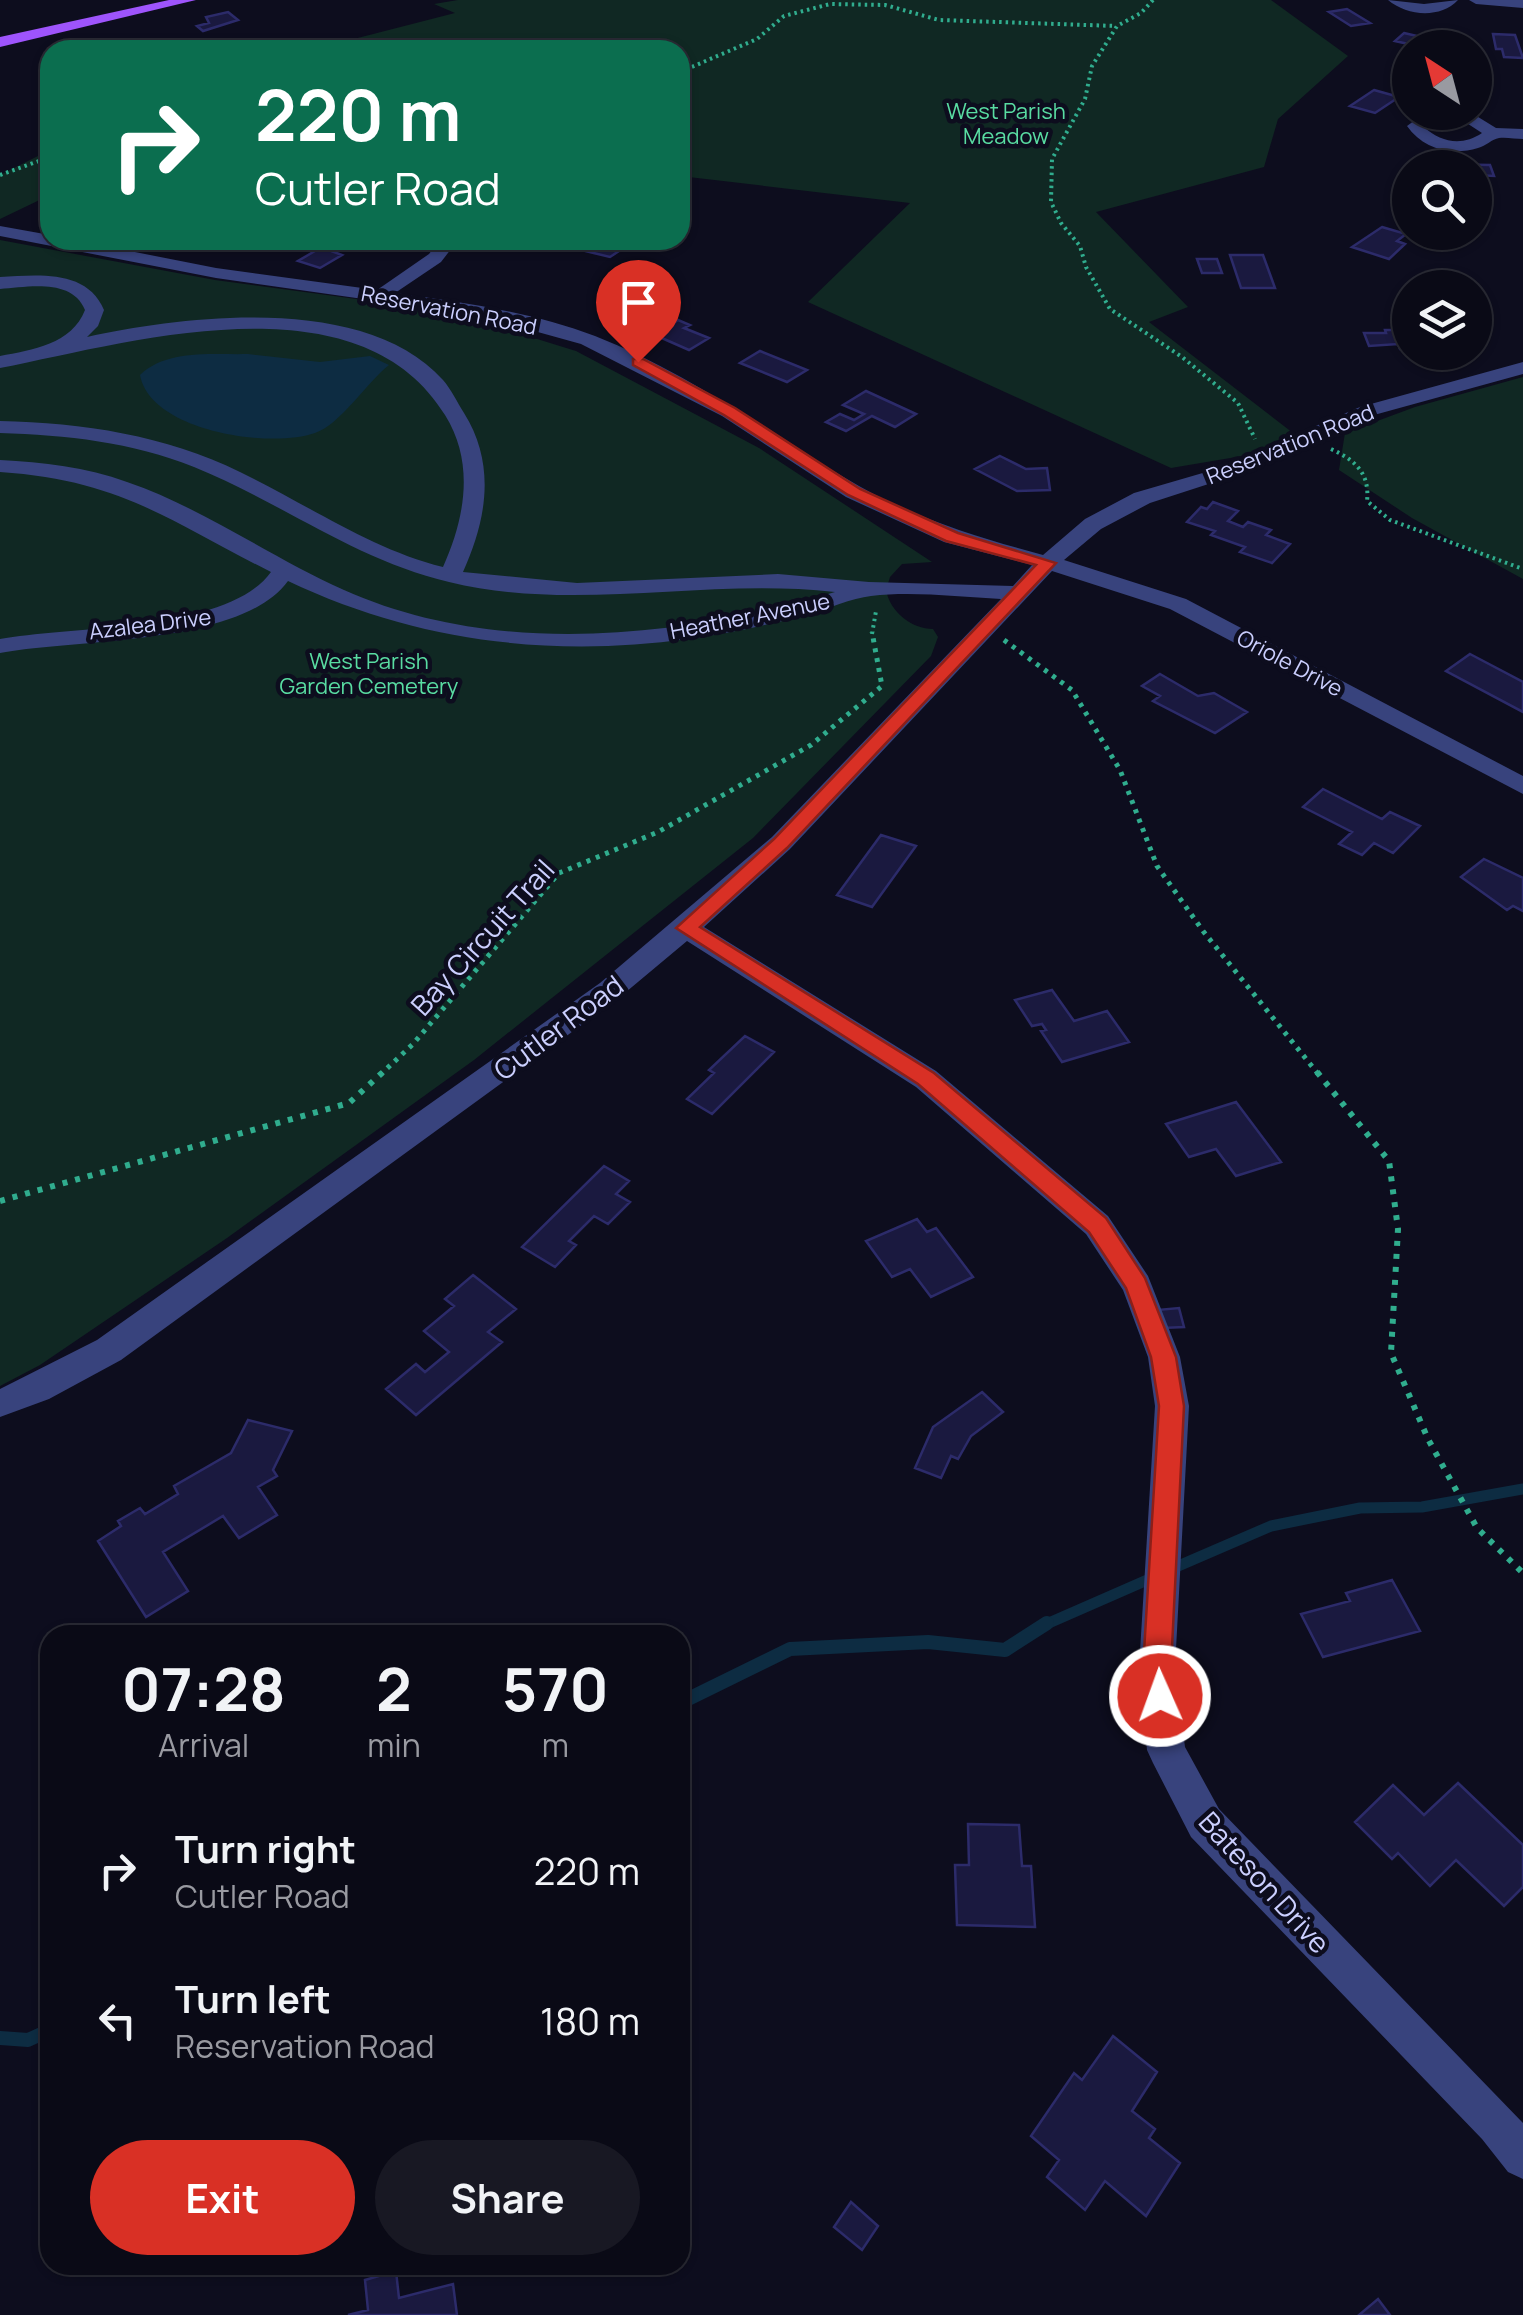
<!DOCTYPE html>
<html lang="en">
<head>
<meta charset="utf-8">
<style>
  body { margin:0; font-family:Manrope,sans-serif; background:#181823; color:#f1f3f6; height:100vh; display:flex; flex-direction:column; font-size:38px; white-space:nowrap }
  * { box-sizing:border-box; margin:0 }
  p { font-size:32px; color:#999aa1 }
  .icon { flex:none; width:55px; height:55px; fill:none; stroke:currentColor; stroke-width:2; stroke-linecap:round; stroke-linejoin:round }
  .map { position:relative; flex:1; overflow:hidden }
  .drawer { position:absolute; left:40px; top:1625px; width:650px; height:650px; display:flex; flex-direction:column; background:#0a0a16; border-radius:30px; box-shadow:0 2px 8px #0004,0 0 0 2px #2a2b35 }
  .drawer>* { flex:none }
  .guide { position:absolute; left:40px; top:40px; width:650px; height:210px; border-radius:30px; box-shadow:0 2px 8px #0004,0 0 0 2px #2a2b35; background:#0b6e4f; color:#fff; overflow:hidden }
  .needle { width:65px; rotate:324deg }
  .fabs { position:absolute; left:1392px; top:30px; display:grid; gap:20px }
  .fabs a { display:grid; place-items:center; width:100px; height:100px; border-radius:50%; background:#0a0a16; box-shadow:0 2px 8px #0004,0 0 0 2px #2a2b35; font-size:50px }
  .pin { position:absolute; display:grid; place-items:center; width:85px; height:85px; color:#fff; margin:-102px -42px; border-radius:50% 50% 50% 0; rotate:-45deg; box-shadow:0 0 10px #0007 }
  .pin .icon { rotate:45deg }
  .me { position:absolute; width:110px; margin:-55px; rotate:358deg; stroke-linejoin:round; filter:drop-shadow(0 0 8px #0008) }
  .turn { display:flex; align-items:center; gap:35px; height:210px; padding:0 50px; font-size:45px }
  .turn .icon { width:130px; height:130px; stroke-width:2.5 }
  .turn b { display:block; font-size:70px; line-height:85px }
  .eta { display:flex; justify-content:space-evenly; align-items:center; height:170px; text-align:center }
  .eta b { font-size:60px; font-weight:700; line-height:70px }
  .cta { display:flex; gap:20px; margin-top:auto; padding:20px 50px }
  .cta a { flex:1; height:115px; border-radius:60px; background:#d93025; color:#fff; font-size:40px; font-weight:700; line-height:115px; text-align:center }
  .cta a+a { background:#181823; color:#f1f3f6 }
  ul { padding:0; list-style:none }
  li { display:flex; align-items:center; gap:30px; height:150px; padding:0 50px }
  li div { flex:1 }
  li b { display:block; font-size:38px }
  li em { font-style:normal }
  .map>svg:first-child { display:block }
</style>
</head>
<body>
<div class="map">
<svg width="1523" height="2315" viewBox="0 0 1523 2315">
  <rect width="100%" height="100%" fill="#0d0d1e"/>
  <path fill="#102823" d="M458 0H1271L1348 56 1278 119 1264 167 1096 212 1188 307 1149 322 1293 433 1248 455 1171 468 808 302 910 203 680 176V50H311L455 13 434 4Z
    M50 150V195L0 219V175Z
    M0 240 215 280 416 307 472 319 576 351 759 448 932 562 902 564 890 577 886 590C890 612 912 629 933 629L938 637 931 656 753 838 474 1060 227 1238 40 1365 0 1386Z
    M1523 377V579L1412 518 1339 470 1345 433 1415 407Z"/>
  <path fill="#0d2c42" d="M248 354 320 362 370 356 389 365C367 382 340 425 315 433 269 449 150 431 140 375 167 349 212 355 248 354Z"/>
  <g fill="none" stroke-linecap="round" stroke-linejoin="round">
    <path stroke="#0d2c42" stroke-width="11" d="M1169 1570 1271 1526 1360 1508 1422 1507 1523 1489
      M1042 1626 1154 1577"/>
    <path stroke="#0d2c42" stroke-width="14" d="M680 1703 790 1649 928 1642 1005 1650 1047 1623
      M0 2038 28 2040 50 2030"/>
  </g>
  <path fill="#1a193f" stroke="#2c2b6a" stroke-width="2.5" d="M1347 9 1370 23 1351 26 1329 12Z
    M228 12 238 20 203 31 197 26 209 23 206 17Z
    M1404 33 1447 43 1442 48H1426L1395 41Z
    M1493 34 1515 35 1523 58 1504 57 1502 49H1496Z
    M1374 90 1399 97 1375 113 1350 106Z
    M1435 164 1490 165 1494 176 1475 175V168H1437Z
    M1382 227 1406 234 1397 241 1405 244 1389 259 1352 247Z
    M320 240H337L323 248 342 255 320 268 298 261 320 248 310 245Z
    M540 240H603L625 247 610 257Z
    M1230 255H1263L1275 288H1241Z
    M1197 259H1217L1222 273H1202Z
    M655 319 671 325 678 320 690 325 684 328 709 338 689 350 639 328Z
    M1385 330H1410V349H1400L1398 344 1369 346 1364 333H1386Z
    M760 351 807 370 787 382 740 363Z
    M866 391 916 414 895 427 872 416 846 431 826 422 840 414 854 420 864 414 843 405Z
    M1000 456 1026 469 1047 468 1050 490 1017 491 975 469Z
    M1213 502 1238 511 1228 521 1243 527 1248 522 1271 530 1266 535 1290 544 1272 563 1240 552 1245 547 1211 535 1215 531 1187 522 1201 507 1207 509Z
    M1470 654 1523 682V712L1446 671Z
    M1160 674 1198 696 1214 693 1247 712 1215 733 1153 701 1160 696 1142 686Z
    M1323 789 1382 819 1390 812 1420 826 1393 853 1374 843 1362 855 1339 844 1352 832 1303 807Z
    M881 835 916 846 872 907 837 895Z
    M1484 859 1523 878V911L1513 906 1507 910 1461 877Z
    M1052 990 1074 1021 1107 1011 1129 1042 1062 1062 1041 1031 1046 1030 1042 1024 1032 1026 1015 1000Z
    M745 1036 774 1052 712 1114 687 1099 714 1073 709 1070Z
    M1236 1102 1281 1162 1236 1176 1216 1149 1189 1157 1166 1124Z
    M604 1166 629 1181 616 1194 630 1202 608 1224 594 1216 569 1241 576 1245 555 1267 522 1247Z
    M917 1219 927 1232 936 1228 973 1277 931 1297 910 1269 892 1277 866 1241Z
    M473 1275 516 1309 488 1332 502 1342 416 1415 386 1389 416 1364 425 1372 449 1352 424 1331 454 1306 445 1299Z
    M1179 1308 1184 1327 1162 1328 1157 1310Z
    M982 1392 1003 1412 971 1436 958 1459 951 1456 941 1478 915 1468 933 1427Z
    M248 1420 292 1431 273 1470 277 1476 258 1487 277 1515 239 1538 223 1516 163 1552 188 1591 146 1617 98 1541 121 1526 118 1521 140 1508 145 1514 178 1494 174 1486 231 1453Z
    M1392 1580 1420 1631 1323 1657 1301 1614 1350 1601 1346 1593Z
    M1458 1783 1523 1845V1887L1504 1906 1456 1860 1430 1886 1398 1853 1392 1859 1355 1822 1393 1785 1424 1815Z
    M968 1824 1019 1825 1022 1866H1031L1035 1927 957 1925 955 1865H969Z
    M1113 2036 1157 2072 1132 2111 1155 2129 1149 2138 1180 2163 1146 2216 1105 2181 1085 2210 1047 2177 1059 2160 1031 2136 1074 2073 1082 2080Z
    M851 2202 878 2226 862 2250 834 2227Z
    M396 2271 399 2298 453 2284 457 2315H348L368 2310 365 2280Z
    M1378 2299 1390 2315H1359Z"/>
  <g fill="none" stroke-linecap="round" stroke-linejoin="round">
    <path stroke="#30ad8e" stroke-width="4" stroke-dasharray="2.5 4" stroke-linecap="butt" d="M1153 0 1141 13 1117 26 1092 66 1085 99 1052 159 1051 202 1061 223 1080 246 1086 267 1110 309 1182 357 1238 403 1255 439
      M381 50 404 42 429 50
      M680 72 757 39 784 16 830 4 885 5 939 20 1116 26
      M0 175 50 157
      M1331 449C1355 460 1370 473 1367 501L1390 520 1523 569
      M872 634 876 611"/>
    <path stroke="#30ad8e" stroke-width="5" stroke-dasharray="4 6" stroke-linecap="butt" d="M1004 640 1072 690 1120 770 1157 866 1203 931 1319 1075
      M380 1075 413 1044 559 873 658 832 811 745 882 686 872 632"/>
    <path stroke="#30ad8e" stroke-width="6" stroke-dasharray="5 8" stroke-linecap="butt" d="M1317 1072 1389 1161 1398 1229 1391 1353 1428 1439 1477 1528 1523 1573
      M0 1201 349 1103 383 1072"/>
    <path fill="#38437d" fill-rule="evenodd" d="M1388 0 1424 4 1458 0C1440 19 1407 16 1388 0Z
      M1469 0H1523V8L1476 4Z
      M1426 112H1470L1496 128 1523 129V139C1516 139 1506 137 1499 138 1492 139 1486 146 1478 148 1451 156 1423 149 1407 126ZM1436 120H1462L1482 133C1463 146 1441 143 1424 127Z
      M0 226 50 235V240H74L216 268 377 290 429 254 440 240H458L441 262 395 293C462 302 532 312 595 336 690 373 772 436 859 486 917 519 980 538 1043 555L1085 519 1134 493 1213 470 1360 407 1523 362V374L1374 415 1227 478 1150 503 1101 529 1064 560 1186 599 1523 776V794L1170 609 1052 571 790 849 704 927 936 1071 1108 1216 1148 1276 1180 1357 1189 1406 1175 1668 1185 1747 1219 1809 1523 2123V2179L1508 2172 1482 2139 1191 1837 1153 1763 1147 1750 1139 1668 1155 1406 1148 1357 1123 1290 1086 1234 916 1087 687 941 620 997 121 1360 49 1399 0 1417V1389L97 1340 600 983 772 837 1001 599C959 597 913 591 871 596 852 598 827 609 807 615 768 625 728 633 688 639 549 658 414 641 288 581 242 645 76 639 0 653V639C72 626 228 632 271 572 169 521 121 480 0 472V460C43 462 86 467 127 482 203 508 270 557 344 590 496 658 679 638 835 592 706 577 576 613 449 582 355 560 281 502 194 467 132 442 66 435 0 433V421C83 423 165 435 240 472 307 504 370 549 443 567 465 518 475 463 445 415 359 274 131 342 0 368V356C32 350 72 344 85 310 72 278 28 287 0 289V277C38 275 87 269 104 310L98 326 87 337C188 315 366 294 443 380 451 389 457 402 464 413 496 464 487 519 463 572L577 583 778 574 869 582 1013 586 1032 565 944 542 846 497 722 416 581 344 476 315 216 278 0 236Z"/>
    <path fill="#9e54fc" fill-rule="evenodd" d="M169 0H196L0 47V37Z"/>
  </g>
  <path fill="#d93025" stroke="#8d1f18" stroke-width="2.5" d="M633 359H643L735 408 860 489 958 533 1056 563 787 848 700 927 934 1073 1106 1218 1145 1278 1176 1357 1184 1406 1171 1668 1174 1696 1170 1705 1160 1709 1150 1705 1143 1668 1159 1406 1151 1357 1126 1288 1089 1232 918 1084 676 928 774 839 1036 565 946 541 848 495 724 415 633 365Z"/>
  <g text-anchor="middle" dominant-baseline="central" stroke-width="9" stroke-linejoin="round" paint-order="stroke">
    <g font-size="22" fill="#59dca2" stroke="#0d0d1e">
      <text x="1006" y="111">West Parish<tspan x="1006" dy="25">Meadow</tspan></text>
      <text x="369" y="661">West Parish<tspan x="369" dy="25">Garden Cemetery</tspan></text>
    </g>
    <g font-size="22" fill="#cbcffe" stroke="#0d0d1e">
      <text transform="translate(449 310) rotate(11)">Reservation Road</text>
      <text transform="translate(1290 444) rotate(-22)">Reservation Road</text>
      <text transform="translate(750 616) rotate(-11)">Heather Avenue</text>
      <text transform="translate(150 624) rotate(-7)">Azalea Drive</text>
      <text transform="translate(1290 663) rotate(28)">Oriole Drive</text>
    </g>
    <g font-size="28" fill="#cbcffe" stroke="#0d0d1e">
      <text transform="translate(482 937) rotate(-48)">Bay Circuit Trail</text>
      <text transform="translate(558 1027) rotate(-37)">Cutler Road</text>
      <text transform="translate(1265 1882) rotate(48)">Bateson Drive</text>
    </g>
  </g>
</svg>
<div class="fabs">
<a><svg class="needle" viewBox="-14 -14 28 28"><path d="M0-13l5 13h-10z" fill="#e53935"/><path d="M0 13l5-13h-10z" fill="#999aa1"/></svg></a>
<a><svg class="icon" aria-label="search" viewBox="0 0 24 24"><circle cx="10" cy="10" r="6"/><path d="M15 15l6 6"/></svg></a>
<a><svg class="icon" aria-label="layers" viewBox="0 0 24 24"><path d="M12 4l9 5-9 5-9-5zM3 14l9 5 9-5"/></svg></a>
</div>
<div class="pin" style="left:638px;top:362px;background:#d93025"><svg class="icon" aria-label="arrive" viewBox="0 0 24 24"><path d="M6 21V4h12l-3 4 3 4H6"/></svg></div>
<svg class="me" style="left:1160px;top:1696px" viewBox="-20 -20 40 40"><circle r="17" fill="#d93025" stroke="#fff" stroke-width="3"/><path d="M0-11L8 9 0 5-8 9z" fill="#fff"/></svg>
<div class="guide">
<div class="turn"><svg class="icon" aria-label="right" viewBox="0 0 24 24"><path d="M7 20v-9h11M14 6l5 5-5 5"/></svg><div><b>220 m</b>Cutler Road</div></div>
</div>
<section class="drawer">
<div class="eta">
<div><b>07:28</b><p>Arrival</p></div>
<div><b>2</b><p>min</p></div>
<div><b>570</b><p>m</p></div>
</div>
<ul>
<li><svg class="icon" aria-label="right" viewBox="0 0 24 24"><path d="M7 20v-9h11M14 6l5 5-5 5"/></svg><div><b>Turn right</b><p>Cutler Road</p></div><em>220 m</em></li>
<li><svg class="icon" aria-label="left" viewBox="0 0 24 24"><path d="M17 20v-9H6M10 6l-5 5 5 5"/></svg><div><b>Turn left</b><p>Reservation Road</p></div><em>180 m</em></li>
</ul>
<div class="cta"><a>Exit</a><a>Share</a></div>
</section>
</div>
</body>
</html>
